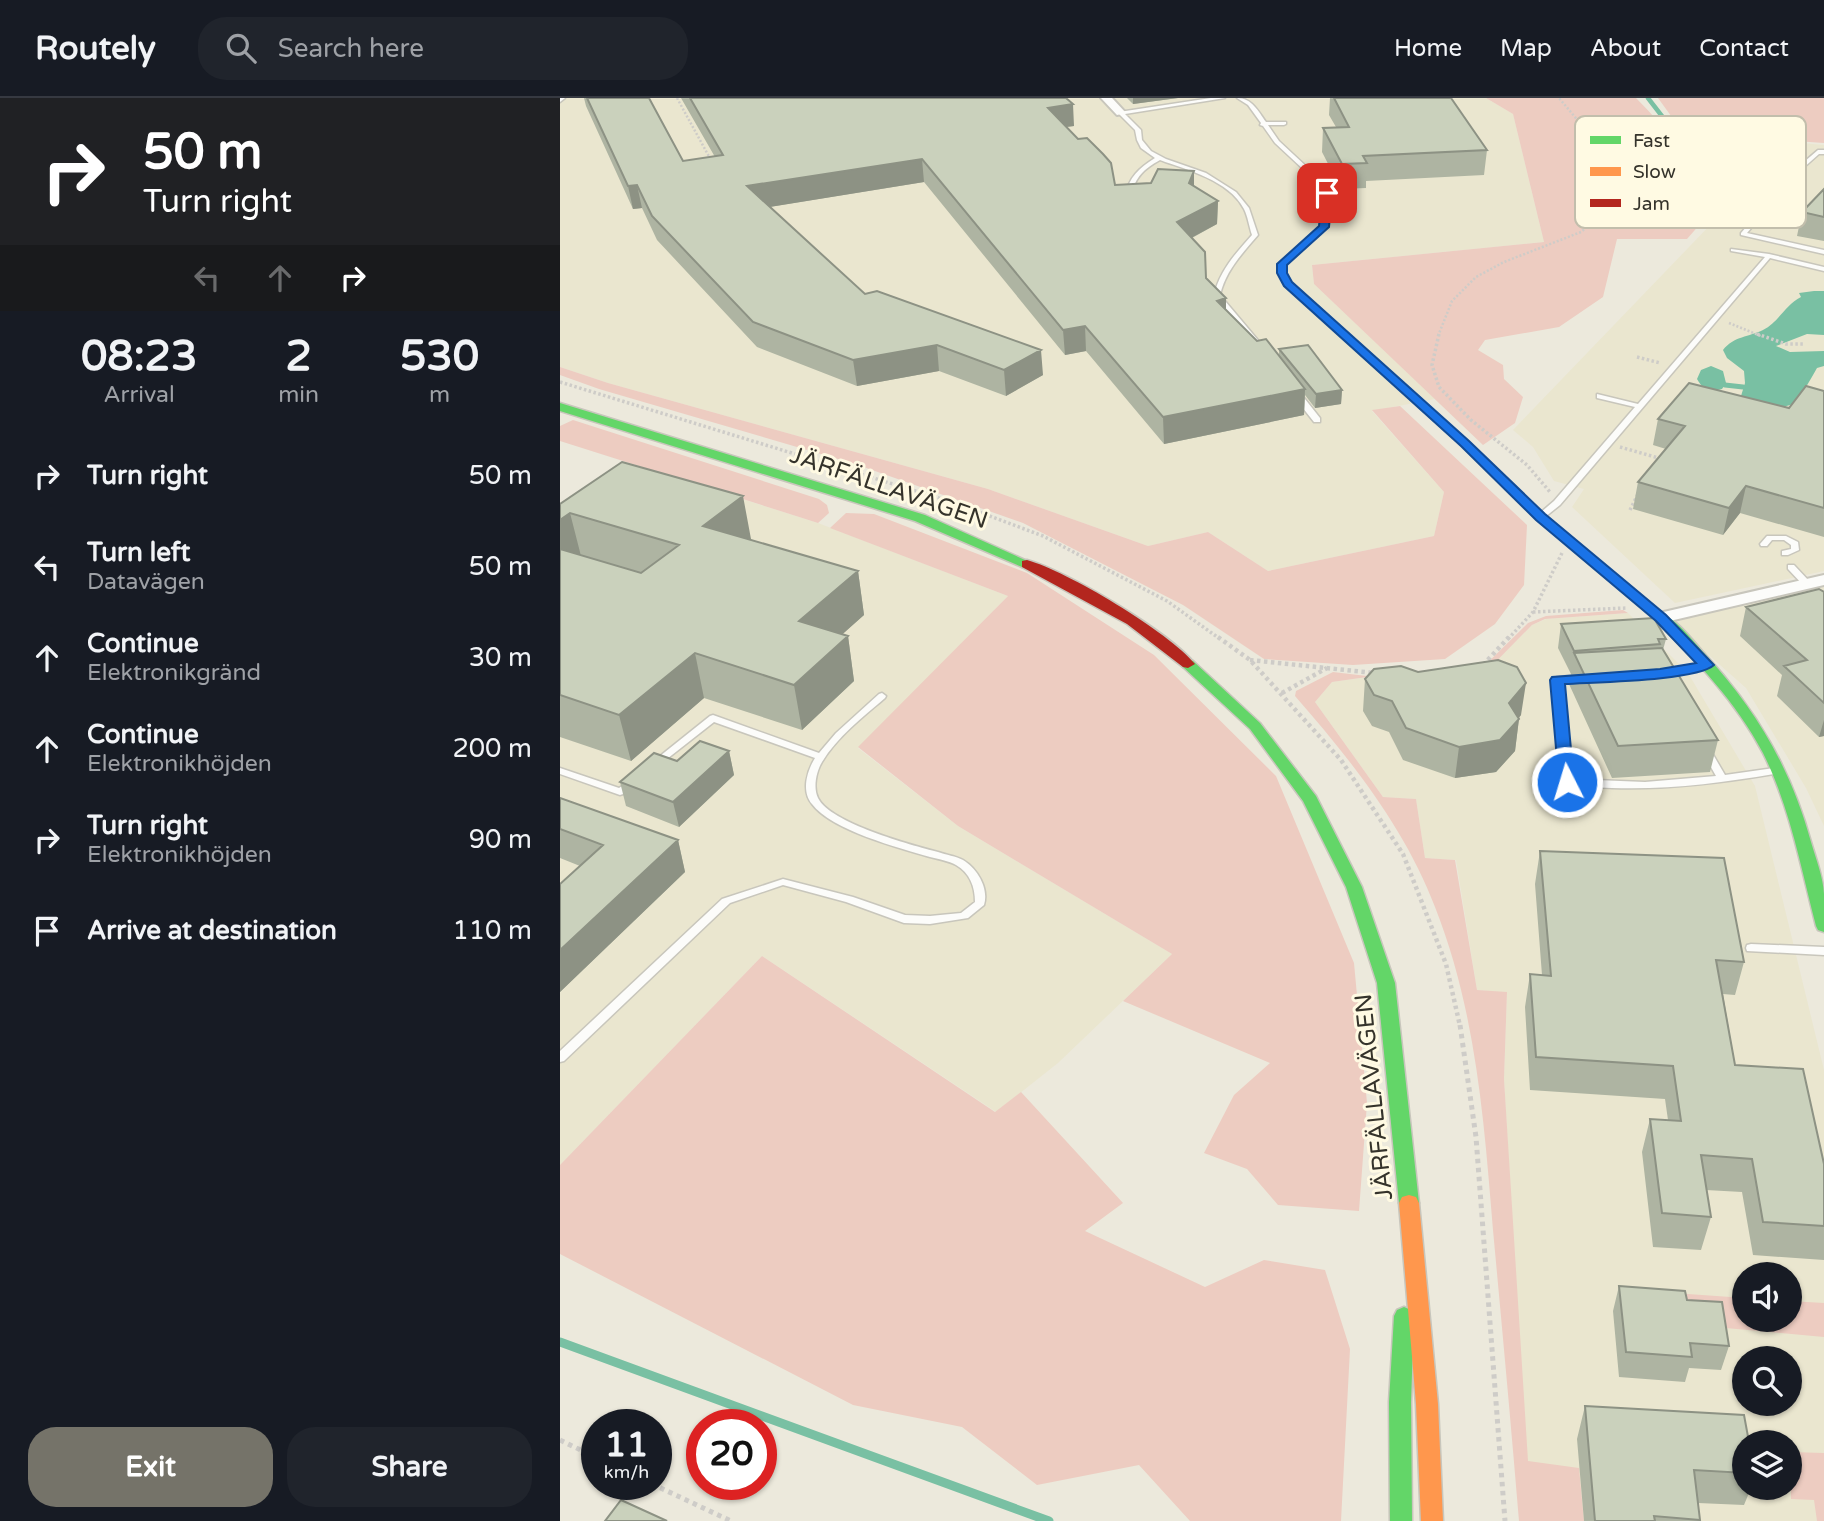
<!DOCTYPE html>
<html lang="en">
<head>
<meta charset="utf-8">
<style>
  body { margin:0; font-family:"Varela Round",sans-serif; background:#20242c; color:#f1f3f6; height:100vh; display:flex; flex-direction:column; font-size:26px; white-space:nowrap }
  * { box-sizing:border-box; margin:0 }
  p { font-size:23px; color:#9ea1a6 }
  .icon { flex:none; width:38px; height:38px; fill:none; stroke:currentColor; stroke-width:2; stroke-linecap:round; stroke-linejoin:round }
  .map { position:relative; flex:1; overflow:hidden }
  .side { display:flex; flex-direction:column; background:#171b24; width:560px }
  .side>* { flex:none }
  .hud { background:#202124; color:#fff; overflow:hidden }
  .controls { position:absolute; left:1172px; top:1164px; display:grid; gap:14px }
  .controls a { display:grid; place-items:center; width:70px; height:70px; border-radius:50%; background:#171b24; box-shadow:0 2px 5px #0004; font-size:35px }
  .speed { position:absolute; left:21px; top:1311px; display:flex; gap:14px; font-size:35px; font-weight:700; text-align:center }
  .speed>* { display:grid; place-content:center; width:91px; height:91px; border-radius:50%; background:#171b24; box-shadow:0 2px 5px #0004; line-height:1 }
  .speed small { font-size:18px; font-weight:400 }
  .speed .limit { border:10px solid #d22; background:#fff; color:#111 }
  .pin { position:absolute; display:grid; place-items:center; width:60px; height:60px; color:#fff; margin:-30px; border-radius:14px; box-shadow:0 4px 10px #0006 }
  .me { position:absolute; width:77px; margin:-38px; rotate:355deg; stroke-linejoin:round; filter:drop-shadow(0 0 5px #0008) }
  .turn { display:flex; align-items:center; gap:24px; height:147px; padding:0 28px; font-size:32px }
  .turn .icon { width:91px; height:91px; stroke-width:2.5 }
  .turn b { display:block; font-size:49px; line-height:60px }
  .lanes { display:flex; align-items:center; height:66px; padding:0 28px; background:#0003; justify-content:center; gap:35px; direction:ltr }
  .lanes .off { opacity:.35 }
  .eta { display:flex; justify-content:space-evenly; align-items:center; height:119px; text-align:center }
  .eta b { font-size:42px; font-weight:800; line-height:49px }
  .primary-button { display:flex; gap:14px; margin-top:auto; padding:14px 28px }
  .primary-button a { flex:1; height:80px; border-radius:28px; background:#757369; color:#fff; font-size:28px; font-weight:800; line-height:80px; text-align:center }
  .primary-button a+a { background:#20242c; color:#f1f3f6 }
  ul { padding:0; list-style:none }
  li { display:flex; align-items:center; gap:21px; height:91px; padding:0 28px }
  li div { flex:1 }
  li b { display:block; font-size:26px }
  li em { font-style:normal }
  header { display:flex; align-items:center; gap:42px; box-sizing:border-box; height:98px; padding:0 35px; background:#171b24; border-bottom:2px solid #363941 }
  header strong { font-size:33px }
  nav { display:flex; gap:38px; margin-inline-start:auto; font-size:24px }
  .search { width:490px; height:63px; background:#20242c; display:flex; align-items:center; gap:18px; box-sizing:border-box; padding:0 24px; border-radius:28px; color:#9ea1a6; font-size:26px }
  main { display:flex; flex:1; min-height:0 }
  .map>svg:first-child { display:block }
</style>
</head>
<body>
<header>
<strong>Routely</strong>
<div class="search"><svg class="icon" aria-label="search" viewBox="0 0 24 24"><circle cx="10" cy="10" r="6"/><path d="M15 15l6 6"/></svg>Search here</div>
<nav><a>Home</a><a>Map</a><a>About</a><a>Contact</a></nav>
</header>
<main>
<section class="side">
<div class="hud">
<div class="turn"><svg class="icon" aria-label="right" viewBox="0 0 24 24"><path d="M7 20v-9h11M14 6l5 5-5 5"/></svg><div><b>50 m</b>Turn right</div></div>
<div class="lanes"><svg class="icon off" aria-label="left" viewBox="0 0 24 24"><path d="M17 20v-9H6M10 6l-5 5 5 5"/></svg><svg class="icon off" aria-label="ahead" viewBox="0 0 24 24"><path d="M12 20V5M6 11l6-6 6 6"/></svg><svg class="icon" aria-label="right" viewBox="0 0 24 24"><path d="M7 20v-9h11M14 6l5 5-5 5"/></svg></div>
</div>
<div class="eta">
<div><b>08:23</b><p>Arrival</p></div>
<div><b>2</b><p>min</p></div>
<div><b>530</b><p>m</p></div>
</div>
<ul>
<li><svg class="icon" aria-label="right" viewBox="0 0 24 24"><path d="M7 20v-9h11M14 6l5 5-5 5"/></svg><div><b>Turn right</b></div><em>50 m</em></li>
<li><svg class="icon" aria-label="left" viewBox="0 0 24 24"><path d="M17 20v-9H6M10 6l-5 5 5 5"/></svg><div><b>Turn left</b><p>Datavägen</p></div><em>50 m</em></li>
<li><svg class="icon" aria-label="ahead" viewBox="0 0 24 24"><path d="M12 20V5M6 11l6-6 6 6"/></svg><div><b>Continue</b><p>Elektronikgränd</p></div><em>30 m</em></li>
<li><svg class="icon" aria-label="ahead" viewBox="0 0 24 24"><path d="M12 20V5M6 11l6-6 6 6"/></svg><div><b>Continue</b><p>Elektronikhöjden</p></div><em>200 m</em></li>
<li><svg class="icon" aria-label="right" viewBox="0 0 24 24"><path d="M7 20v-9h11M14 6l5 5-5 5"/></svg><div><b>Turn right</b><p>Elektronikhöjden</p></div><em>90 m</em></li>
<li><svg class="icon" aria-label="arrive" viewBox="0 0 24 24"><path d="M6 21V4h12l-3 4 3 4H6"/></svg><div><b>Arrive at destination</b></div><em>110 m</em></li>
</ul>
<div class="primary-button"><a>Exit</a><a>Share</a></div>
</section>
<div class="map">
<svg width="1264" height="1423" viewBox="0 0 1264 1423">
  <rect width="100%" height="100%" fill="#ece9dc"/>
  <path fill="#eae6cf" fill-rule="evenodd" d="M0 0H926L953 16 984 144 752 167 754 186 875 301 812 313 884 394 874 438 708 473 648 434 588 448 428 391 48 285 0 269Z
    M1230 44 1264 47V473L1115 505 1012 409 1024 391 994 383 973 349 953 332Z
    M65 364 258 425 448 498 298 650 398 728 612 856 498 965 436 1014 202 858 0 1067V406Z
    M1264 488V728L1246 690 1186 590 1108 521Z
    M1068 515 1128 575 1195 688 1264 972V1423H970L944 981 947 895 917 892 896 762 865 760 856 701 823 699 755 604 772 584 807 579 874 589 918 582 972 527 986 521ZM1185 1176H1230V1222H1185ZM1185 1260H1230V1306H1185ZM1185 1344H1230V1390H1185Z"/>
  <path fill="#edccc1" d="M926 0H1076C1108 31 1132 69 1162 101L1127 141H1057L1043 199 999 229 925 242 918 252 943 267 944 281 963 299 955 325 923 347 754 186 752 167 984 144 953 16Z
    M1098 0H1264V45L1221 42 1197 64 1151 73Z
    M0 269 48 285 428 391 588 448 648 434 708 473 874 438 884 394 812 312 840 308 967 427 964 487 935 526 885 561 793 567 704 561 623 507 463 425 295 366 39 291 0 277Z
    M13 322 259 401 267 407 269 415 258 425 0 343V328Z
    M286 415 314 416 467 475 594 557 716 678 794 865 807 1005 799 1113 718 1107 687 1071 644 1055 674 997 710 965 563 903 612 856 398 728 298 649 448 498 270 430Z
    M1063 512 1068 515 985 521 972 527 918 582 874 589 807 579 772 584 755 604 823 699 856 701 865 760 895 762 917 892 947 894 944 981 968 1363 1019 1370 1024 1423H959C951 1326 942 1229 933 1132 924 1022 916 913 875 809 845 730 791 662 735 598L736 593 773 574 875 586 914 578 968 525 986 518Z
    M202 858 435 1014 461 994 563 1105 525 1133 645 1189 704 1162 765 1172 790 1251 781 1423H630L579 1367 477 1387 402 1329 293 1307 0 1156V1067Z
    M1099 1194 1185 1200V1222H1230V1203L1264 1205V1239L1155 1229Z
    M1230 1354 1264 1355V1423H1257L1254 1402 1231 1401Z"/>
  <path fill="#79c0a3" d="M1254 193H1264V237L1247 236 1216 248 1230 254 1264 253V268L1257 270C1229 319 1234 312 1181 298L1185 285 1184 273 1167 260 1163 252C1174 238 1189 239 1203 232 1218 225 1225 207 1241 199L1239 195Z
    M1151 268 1163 273 1166 285 1162 291C1151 294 1143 292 1137 281L1141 272Z"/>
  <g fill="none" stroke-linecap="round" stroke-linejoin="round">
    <path stroke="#79c0a3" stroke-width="4.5" d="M1088 0 1146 75 1165 89"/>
    <path stroke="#79c0a3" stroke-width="5" d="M1165 287 1183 289"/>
    <path stroke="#79c0a3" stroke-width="9" d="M0 1244 489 1423"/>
    <g stroke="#c8c6bc" stroke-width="3">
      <path id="lane" d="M0 0H5L0 4Z
        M651 0H665L565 16 581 32 582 42 591 53 606 61 646 75 676 94 689 110 698 137C682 156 666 172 660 197L697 241 698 242 695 244 693 243 654 197C660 172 676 155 692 137 689 128 688 119 684 111 669 82 627 72 600 62 584 71 575 79 571 98L568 100 565 98C569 79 579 70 595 60L581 50 577 42 575 32 559 16V14Z
        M677 0C692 0 698 13 706 24H726V26L724 27H708L719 43 762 83 770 95 767 129 725 167V175L730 184 908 344 980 415 994 403 1075 309 1037 300V296L1078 306 1205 159 1171 153V151L1209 156 1264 169V173L1210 160 1000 407 985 419 1104 518 1105 520 1104 522H1098L977 421 902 348 725 186 719 175V166L761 128 764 95 758 85 715 45 703 28 700 27 701 25 688 7Z
        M1258 52H1264V56H1259L1241 72 1187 135 1264 152V156L1181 137V135L1237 70Z
        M735 296H741L760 320V324H754L735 300Z
        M1207 438H1226L1238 444 1239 452 1228 457H1222V453L1231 451V447L1224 442H1212L1207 448H1201L1200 446Z
        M1228 467H1234L1250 484 1251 486 1250 488H1244L1228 471Z
        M1146 564 1149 565 1150 567 1149 569 1103 578 1099 575 1103 572Z
        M1021 577 1025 580 1024 582 1002 584 1011 681 1085 684 1156 678 1143 655 1148 652 1151 653 1165 677 1214 670 1219 673 1214 676C1161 685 1107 692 1052 690 1036 689 1020 689 1004 686L993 582 997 579Z
        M322 595 326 598 325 600C303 619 277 639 262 664 256 674 253 690 258 700 270 725 351 747 378 754 386 757 396 758 403 762 418 771 429 791 424 807L408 820 370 826 344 825 286 804 223 787 170 805 4 963 0 964V953L162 801 223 781 293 799 345 817 370 818 401 815 415 804C415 789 410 775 396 767 389 763 378 761 370 759 339 750 271 732 252 706 241 693 247 673 255 660L154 624 98 668H92L90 666 150 618 153 617 259 655 276 635 319 596Z
        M0 670 59 690 73 681 78 684 63 696 60 697 0 676Z
        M1191 846 1264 849V857L1187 853 1186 850 1187 847Z"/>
    </g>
    <g stroke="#c8c6bc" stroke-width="4">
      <path id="street" d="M541 0H552L566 15 557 17Z
        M1264 477V487L1101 525 1093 520 1095 516Z"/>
    </g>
    <g stroke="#c8c6bc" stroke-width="3">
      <path id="fast" d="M0 305 365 417 474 466 467 470 462 469 355 423 0 313Z
        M1101 516C1116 520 1133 543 1144 555 1196 611 1231 671 1251 744 1256 761 1263 779 1264 796 1264 809 1264 821 1264 834L1258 832 1256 828C1241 770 1230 709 1203 655 1176 604 1137 563 1096 523L1094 520 1096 517Z
        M628 562 633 563 700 625 756 698 802 789 835 885 859 1105 856 1111 849 1113 842 1111 839 1105 817 885 786 789 743 703 690 631 623 569 621 566Z
        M844 1209 851 1212 854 1218 851 1304 852 1423H830L829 1304 834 1218 837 1212Z"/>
    </g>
    <g stroke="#c8c6bc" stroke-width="3">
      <path id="slow" d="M849 1097 856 1099 859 1105 878 1306 883 1423H861L856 1306 839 1105 842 1099Z"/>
    </g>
    <g stroke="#c8c6bc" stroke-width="3">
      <path id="jam" d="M467 462C507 473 609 534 635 566L628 570 623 569 567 526 462 469V463Z"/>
    </g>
    <path stroke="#ceccc8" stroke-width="2.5" stroke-dasharray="2 2" stroke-linecap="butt" d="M117 0 152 64
      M1169 225 1201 238
      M878 238 892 203 916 179 944 164 1021 134 1037 120 1041 98 1031 52 1020 25 999 0"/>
    <path stroke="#ceccc8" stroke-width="3.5" stroke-dasharray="2.5 2.5" stroke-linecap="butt" d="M879 236 872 267 879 289 911 322 967 367 990 394
      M1197 236 1226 246H1244
      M1077 259 1100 265
      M0 284 395 405 483 438 607 503 660 541
      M1060 349 1102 361
      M1070 412 1079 394
      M973 514 1066 510
      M948 541 973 514 1002 455"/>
    <path stroke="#ceccc8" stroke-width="4.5" stroke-dasharray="3.5 3.5" stroke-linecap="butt" d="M658 539 690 562 781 662 843 756 886 866 900 928
      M690 562 814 575
      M923 567 949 539
      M722 595 767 570"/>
    <path stroke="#ceccc8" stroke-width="5" stroke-dasharray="4.5 4.5" stroke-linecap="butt" d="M900 927 916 1039 945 1423
      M0 1342 37 1360
      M92 1386 171 1423"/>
    <use href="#lane" fill="#fcfcfa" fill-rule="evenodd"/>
    <use href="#street" fill="#fcfcfa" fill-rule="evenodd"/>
    <use href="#fast" fill="#63d668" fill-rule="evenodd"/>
    <use href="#slow" fill="#ff974d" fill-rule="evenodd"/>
    <use href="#jam" fill="#b3261e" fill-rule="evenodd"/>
  </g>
  <path fill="#aeb4a2" d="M24 0H89L123 63 155 59 121 0H506L514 28 506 29 555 87 634 88 658 103 657 126 632 140 646 180 666 200V212L697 243 719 257V251L782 292 781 306 755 310 745 297 744 317 604 346 526 253 505 257 364 84 209 109 305 196 483 277 446 298 379 273 297 288 197 249 97 142 82 110 73 111 26 8Z
    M567 0H618L573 6Z
    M770 0H891L927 52 924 77 806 83V90L781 91 762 54 763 30 776 29 769 17Z
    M1264 91V143L1237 138 1242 114Z
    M1264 293V439L1180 415 1163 437 1073 411 1078 384 1106 351 1093 347 1098 321 1229 310Z
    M0 406 191 441 190 442 298 473 304 517 282 536 288 538 294 583 242 632 144 600 71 663 0 639Z
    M1264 494V638L1259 639 1217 598 1222 577 1180 538 1186 509Z
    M1001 526 1106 541 1103 552 1158 642 1150 674 1052 680 1009 586 1011 576 998 550Z
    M805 581 961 617 959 620 955 653 936 674 895 680 843 662 829 634 812 628 803 613Z
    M169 653 174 677 119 729 66 708 60 684 117 663Z
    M0 700 118 742 125 774 0 894V786L20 768 0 760Z
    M980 753 1184 864 1175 897 1163 896 1175 967 1264 1066V1162L1193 1157 1182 1094 1146 1092 1151 1119 1141 1152 1093 1149 1082 1054 1090 1021 1108 1022 1105 1001 970 992 965 909 970 876 982 877 975 786Z
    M1059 1188 1127 1202 1169 1248 1161 1272 1129 1270 1125 1284 1059 1279 1053 1213Z
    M1025 1308 1185 1344V1390H1191L1184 1407 1138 1405 1140 1423H1024L1017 1341Z"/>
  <path fill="#8d9284" d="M573 0H618L573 6Z
    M513 6 514 28 489 31 488 10Z
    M362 61 364 84 191 112 187 88Z
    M634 73V96L629 85Z
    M77 87 82 110 73 111 68 88Z
    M658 103 657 126 618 147 617 124Z
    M666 200V225L657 203Z
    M525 228 526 253 505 257 503 232Z
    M377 247 379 273 297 288 293 262Z
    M481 252 483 277 446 298 444 272Z
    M745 291 744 317 604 346 603 319Z
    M782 292 781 306 755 310 756 296Z
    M1186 388 1180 415 1163 437 1169 410Z
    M183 398 191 441 152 472 143 428Z
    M10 415 21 458 0 473V422Z
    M298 473 304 517 247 568 239 523Z
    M288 538 294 583 242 632 234 587Z
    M135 555 144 600 71 663 59 617Z
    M966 585 961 617 945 636 949 605Z
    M959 621 955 653 936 674 895 680 899 649Z
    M1264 622V638L1259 639Z
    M169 653 174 677 119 729 113 704Z
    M118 742 125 774 0 894V852Z"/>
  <path fill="#cad1bc" stroke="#8d9284" stroke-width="2" d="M27 0H89L123 63 163 57 130 0H506L513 6 488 10 518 41 527 40 543 56 551 65 555 87 591 85 598 71 634 73 629 85 658 103 617 124 645 154 646 180 666 200 657 203 697 243 706 241 745 291 603 319 525 228 503 232 362 61 187 88 305 196 317 193 481 252 444 272 377 247 293 262 193 224 92 118 77 87 68 88Z
    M774 0H891L927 52 803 58 807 65 782 66 763 30 789 29Z
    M1264 91V119L1242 114Z
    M748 247 782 292 756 296 719 251Z
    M1129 285 1229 310 1246 288 1264 293V410L1186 388 1169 410 1078 384 1125 328 1098 321Z
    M62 364 183 398 143 428 298 473 239 523 288 538 234 587 135 555 59 617 0 597V451L81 475 119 447 10 415 0 422V406Z
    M1259 491 1264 494V605L1224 568 1247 562 1186 509Z
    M1094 520 1106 541H1098L1100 546 1014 553 1001 526Z
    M1102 550 1158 642 1058 648 1014 555Z
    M938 562 957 569 966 585 949 605 959 621 940 642 899 649 846 630 832 603 814 597 805 581 814 571 841 568 858 574Z
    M140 643 169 653 113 704 60 684 94 655 117 663Z
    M0 700 118 742 0 852V786L43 747 0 731Z
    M980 753 1164 760 1184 864 1156 862 1175 967 1243 971 1264 1066V1128L1203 1124 1192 1061 1141 1057 1151 1119 1102 1115 1090 1021 1121 1023 1113 968 976 959 970 876 991 878Z
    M1059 1188 1125 1193 1127 1202 1162 1204 1169 1248 1130 1245 1132 1259 1066 1254Z
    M1025 1308 1184 1317 1189 1344H1185V1375L1134 1372 1140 1422 1094 1418 1095 1423H1035Z
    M61 1402 107 1423H45Z"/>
  <path fill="#1a73e8" stroke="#114b97" stroke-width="2" d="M767 92 772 95 769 129 727 167V175L732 184 909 343 985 416 1106 517 1154 567C1137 583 1033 584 1005 586L1014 684 1012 687 1007 689 999 684 990 582 992 579 1100 571 1136 565 1096 523 976 422 901 348 724 188 717 175V166L759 128 762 95Z"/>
  <g text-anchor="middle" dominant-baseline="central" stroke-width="6" stroke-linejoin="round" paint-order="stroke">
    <g font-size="24" fill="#35332b" stroke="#fffae3">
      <text transform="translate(329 390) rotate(19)">JÄRFÄLLAVÄGEN</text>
      <text transform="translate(814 999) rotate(-96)">JÄRFÄLLAVÄGEN</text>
    </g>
  </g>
  <rect x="1015" y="18" width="231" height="112" rx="10" fill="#fffae3" stroke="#c2beac" stroke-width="2"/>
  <rect x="1030" y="38" width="31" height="8" fill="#63d668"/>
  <rect x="1030" y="69" width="31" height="9" fill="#ff974d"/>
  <rect x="1030" y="101" width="31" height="8" fill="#b3261e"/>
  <g font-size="19" fill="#35332b">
    <text x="1073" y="49">Fast</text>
    <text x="1073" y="80">Slow</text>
    <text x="1073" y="112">Jam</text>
  </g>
</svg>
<div class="controls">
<a><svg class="icon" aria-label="sound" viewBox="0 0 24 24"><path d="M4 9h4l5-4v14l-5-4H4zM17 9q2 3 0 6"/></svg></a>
<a><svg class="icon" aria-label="search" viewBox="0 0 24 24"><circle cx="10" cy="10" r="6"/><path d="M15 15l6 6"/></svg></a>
<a><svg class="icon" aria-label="layers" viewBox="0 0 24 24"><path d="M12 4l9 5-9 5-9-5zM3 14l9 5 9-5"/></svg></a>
</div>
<div class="speed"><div>11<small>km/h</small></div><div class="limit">20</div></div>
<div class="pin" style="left:767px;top:95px;background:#d93025"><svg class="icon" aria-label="arrive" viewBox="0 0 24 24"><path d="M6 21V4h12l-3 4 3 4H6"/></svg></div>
<svg class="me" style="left:1007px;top:684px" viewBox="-20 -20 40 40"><circle r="17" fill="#1a73e8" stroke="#fff" stroke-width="3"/><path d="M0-11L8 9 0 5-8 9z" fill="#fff"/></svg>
</div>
</main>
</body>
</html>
